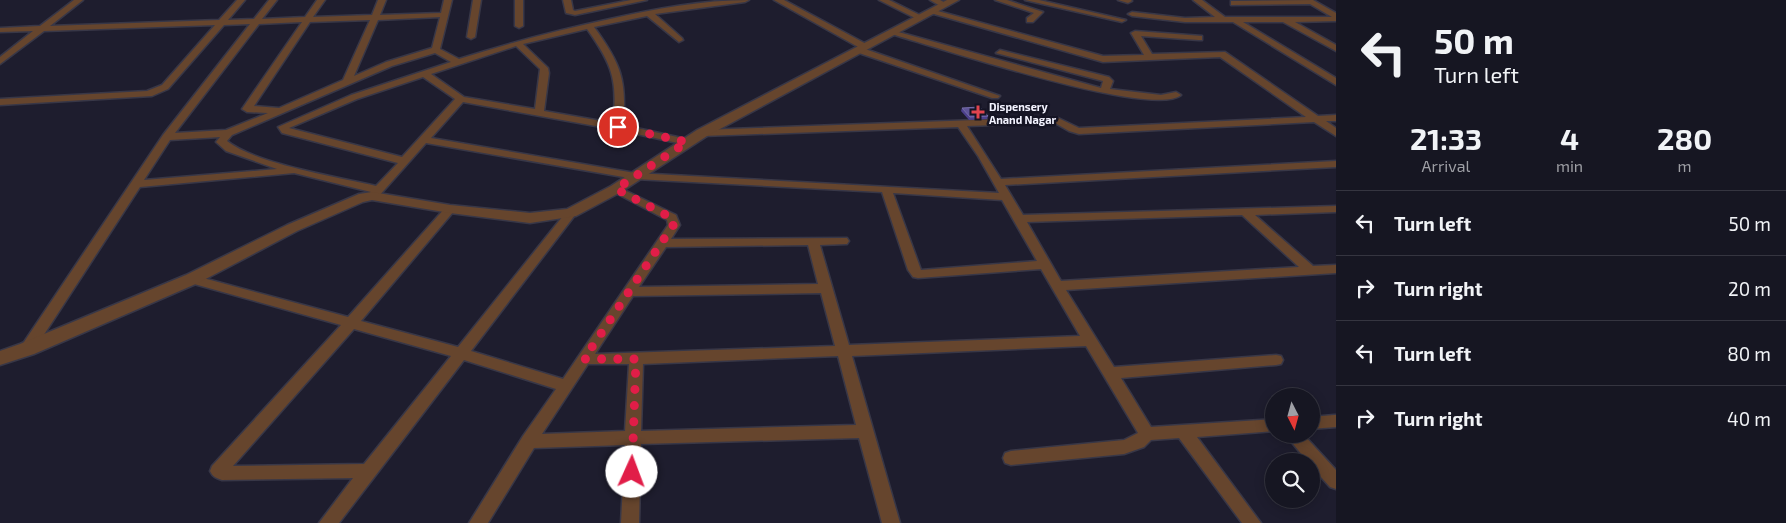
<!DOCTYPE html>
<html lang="en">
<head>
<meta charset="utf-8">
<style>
  body { margin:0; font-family:"Exo 2",sans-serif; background:#23232f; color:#f1f3f6; height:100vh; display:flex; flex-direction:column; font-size:19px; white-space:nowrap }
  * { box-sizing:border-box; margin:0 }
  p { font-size:16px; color:#9e9fa5 }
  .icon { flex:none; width:28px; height:28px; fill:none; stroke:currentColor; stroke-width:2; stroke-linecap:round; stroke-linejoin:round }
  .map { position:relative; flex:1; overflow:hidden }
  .side { display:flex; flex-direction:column; background:#161622; width:450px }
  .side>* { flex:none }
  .banner { background:#161622; color:#f1f3f6; overflow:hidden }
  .needle { width:32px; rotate:174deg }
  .tools { position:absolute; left:1265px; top:388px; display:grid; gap:10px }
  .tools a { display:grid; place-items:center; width:55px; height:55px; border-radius:50%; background:#161622; box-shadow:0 2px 12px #0003,0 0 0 1px #353540; font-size:25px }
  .pin { position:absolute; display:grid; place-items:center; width:42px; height:42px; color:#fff; margin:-21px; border:2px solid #fff; border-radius:50%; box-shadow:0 1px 5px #0007 }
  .me { position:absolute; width:55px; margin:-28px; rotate:2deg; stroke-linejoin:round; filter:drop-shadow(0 0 4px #0008) }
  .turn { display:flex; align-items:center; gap:18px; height:105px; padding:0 15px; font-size:22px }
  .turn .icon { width:65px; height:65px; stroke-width:2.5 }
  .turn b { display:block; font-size:35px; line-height:42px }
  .eta { display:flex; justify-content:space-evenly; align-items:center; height:85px; text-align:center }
  .eta b { font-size:30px; font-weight:700; line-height:35px }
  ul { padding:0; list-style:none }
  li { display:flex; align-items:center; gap:15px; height:65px; padding:0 15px; border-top:1px solid #353540 }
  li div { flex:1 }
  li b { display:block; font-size:19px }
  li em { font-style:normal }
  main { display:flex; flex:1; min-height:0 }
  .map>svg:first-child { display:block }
</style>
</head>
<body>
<main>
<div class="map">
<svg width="1336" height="523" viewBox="0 0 1336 523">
  <rect width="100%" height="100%" fill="#1e1d2e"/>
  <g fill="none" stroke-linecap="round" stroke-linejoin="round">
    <g stroke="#383747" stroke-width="3">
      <path id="minor" d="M74 0H83L50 26 219 20 237 0H245L228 20 254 19 269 0H277L262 19 305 17 317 0H325L313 17 372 15 378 0H386L380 15 441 13 444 0H452L440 49 459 59C509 43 559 30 610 19 655 9 702 0 749 0L745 2 655 14 682 38 683 40 679 42 647 16 594 27C621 64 627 80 623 125L691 140V144L687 145 618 130 463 102 431 138 635 173 999 193 978 156 958 127 702 136 697 133 702 130 1056 117 1079 128 1306 117 1220 57 1103 62 927 12 934 10 1103 56 1144 55 1131 33 1135 31 1202 36V40H1199L1141 36 1152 54 1225 52 1318 116 1336 115V121H1326L1336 128V136L1314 122 1079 134 1069 131 1055 123 967 126 1001 179 1336 161V167L1005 185 1023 215 1336 206V212L1255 215 1313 266 1336 265V273L1066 290 1114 367 1276 355 1281 356 1283 360 1281 364 1276 365 1121 378 1151 427 1274 419V431L1197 437 1261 523H1242L1179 438 1151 440 1144 447 1124 454 1011 465 1005 463 1003 458 1005 453 1011 451 1124 440 1138 433 1086 346 852 356 900 523H882L859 438 641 444 639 523H621L625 445 534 448 488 523H469L523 436 556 389 464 360 339 523H319L353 478 222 480C216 478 213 477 210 471L212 466 341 325 187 282 186 279 187 276 192 275 348 317 446 207 450 206 456 209 454 211 361 321 458 347 567 211H575L577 213 575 215 471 351 563 379 668 225 667 220 612 191 610 189 612 187 616 186 676 215 680 225 671 239 847 238 849 241 847 244 820 245 849 345 1080 336 1041 269 918 278 913 277 908 270 882 192 635 179 426 143 378 197 374 198 368 195 371 192 294 173 140 187 32 353 27 354 22 353 20 349 22 345 163 135 250 24 224 25 168 89 152 96 0 105V99L147 91 162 85 215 25 44 31 0 64V57L33 31 0 32V28L40 26ZM440 17 432 48 386 62 354 76 378 20ZM370 20 343 80 279 108 254 106 310 22ZM302 22 242 109 247 112 268 113 226 130 175 133 259 24ZM587 29C612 64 618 80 613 123L544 111 549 73 548 68 523 44ZM516 46 540 69 535 109 464 97 431 74ZM435 53 451 62 351 95 278 127 282 133 398 163 376 186C337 177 256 164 227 141L232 135 392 66ZM423 77 455 99 402 157 289 128 357 99ZM220 137 216 142 226 151 277 169 144 180 170 140ZM893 193 1002 200 1037 261 921 270ZM1242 215 1299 267 1061 281 1027 222ZM808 245 818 284 639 287 666 247ZM821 293 835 346 595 354 633 296ZM354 329 451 356 364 464 233 466ZM838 356 856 425 641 431 643 364ZM588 364H629L625 431 542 434Z
        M473 0H481L475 37 471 39 467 37Z
        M515 0H523V26L519 28 515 26Z
        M563 0H571L573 10 575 11 631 0H647L575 15 566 13Z
        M774 0H784L868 45 869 47 865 49 1000 96 998 98H992L856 52V48H860Z
        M879 0H889L924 17 917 19Z
        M930 0H940L949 5 942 7Z
        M995 0H1007L1043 12 1033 22H1027V18L1034 13Z
        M1025 0H1039L1126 20 1122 22Z
        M1118 0H1131L1132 1 1128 3Z
        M1193 0H1202L1225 17H1332L1310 4 1231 5V1H1234L1313 0 1336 13V21L1295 22 1336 45V51L1283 22H1243L1336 78V85L1233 22H1185L1132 16 1128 14 1132 12 1185 18 1215 17Z
        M891 30 1101 88 1103 81 996 53 1000 50 1109 77 1113 81 1110 89 1161 95 1176 92 1181 95C1152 119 934 46 891 34Z
        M1334 415H1336V427L1311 429V417Z
        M1285 434H1303L1336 470V489L1330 487 1311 466V461H1307Z"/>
    </g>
    <g stroke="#383747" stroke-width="3">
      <path id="tertiary" d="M947 0H959L707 136 621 192 576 216 530 223 450 213 372 200 363 202 297 231 198 283 34 354 0 365V351L20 344 186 275 287 225 359 194 372 192 450 205 530 213 567 209 611 186 697 130Z"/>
    </g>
    <use href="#minor" fill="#66452d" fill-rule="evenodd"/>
    <use href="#tertiary" fill="#66452d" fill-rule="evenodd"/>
  </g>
  <path fill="#4c408c" d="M962 108 988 116 987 119 969 120 961 111Z"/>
  <path fill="#5e5498" stroke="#756da8" d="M980 107 988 116 970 117 962 108Z"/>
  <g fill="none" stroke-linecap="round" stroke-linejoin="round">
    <path stroke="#e11d48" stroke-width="9" stroke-dasharray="0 16.2" d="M618 127 687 142 616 189 672 218 674 224 584 359H636L632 472"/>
  </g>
  <path fill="#e0444e" stroke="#151424" stroke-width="2" d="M975.5 104.5h5v5h5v5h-5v5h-5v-5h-5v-5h5z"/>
  <g text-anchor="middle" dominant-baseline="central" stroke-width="5" stroke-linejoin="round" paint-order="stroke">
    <g font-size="11" font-weight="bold" fill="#f3f3ff" stroke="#151424" text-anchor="start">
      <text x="989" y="106">Dispensery<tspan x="989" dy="13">Anand Nagar</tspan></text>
    </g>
  </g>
</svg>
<div class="tools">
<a><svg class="needle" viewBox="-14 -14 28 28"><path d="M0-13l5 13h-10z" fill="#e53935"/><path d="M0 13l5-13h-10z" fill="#9e9fa5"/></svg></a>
<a><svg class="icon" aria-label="search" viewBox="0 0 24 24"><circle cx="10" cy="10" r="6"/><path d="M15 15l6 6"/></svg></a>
</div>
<div class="pin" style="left:618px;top:127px;background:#d93025"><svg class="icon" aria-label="arrive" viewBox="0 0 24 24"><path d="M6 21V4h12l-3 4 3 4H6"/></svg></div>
<svg class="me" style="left:632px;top:472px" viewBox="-20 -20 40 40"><circle r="19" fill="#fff"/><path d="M0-13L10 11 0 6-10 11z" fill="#e11d48"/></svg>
</div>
<section class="side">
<div class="banner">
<div class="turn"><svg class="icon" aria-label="left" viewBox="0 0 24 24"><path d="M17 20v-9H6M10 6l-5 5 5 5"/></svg><div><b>50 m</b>Turn left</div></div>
</div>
<div class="eta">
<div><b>21:33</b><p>Arrival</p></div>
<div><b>4</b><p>min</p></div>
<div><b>280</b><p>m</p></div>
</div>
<ul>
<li><svg class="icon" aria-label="left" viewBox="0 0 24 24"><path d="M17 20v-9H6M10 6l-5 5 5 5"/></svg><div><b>Turn left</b></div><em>50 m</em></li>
<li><svg class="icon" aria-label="right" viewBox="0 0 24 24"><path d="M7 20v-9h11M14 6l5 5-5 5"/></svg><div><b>Turn right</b></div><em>20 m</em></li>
<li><svg class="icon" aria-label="left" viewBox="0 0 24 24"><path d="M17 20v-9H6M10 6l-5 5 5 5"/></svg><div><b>Turn left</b></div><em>80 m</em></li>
<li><svg class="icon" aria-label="right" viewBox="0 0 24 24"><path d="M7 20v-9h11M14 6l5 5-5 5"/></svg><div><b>Turn right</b></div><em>40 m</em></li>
</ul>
</section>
</main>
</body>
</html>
